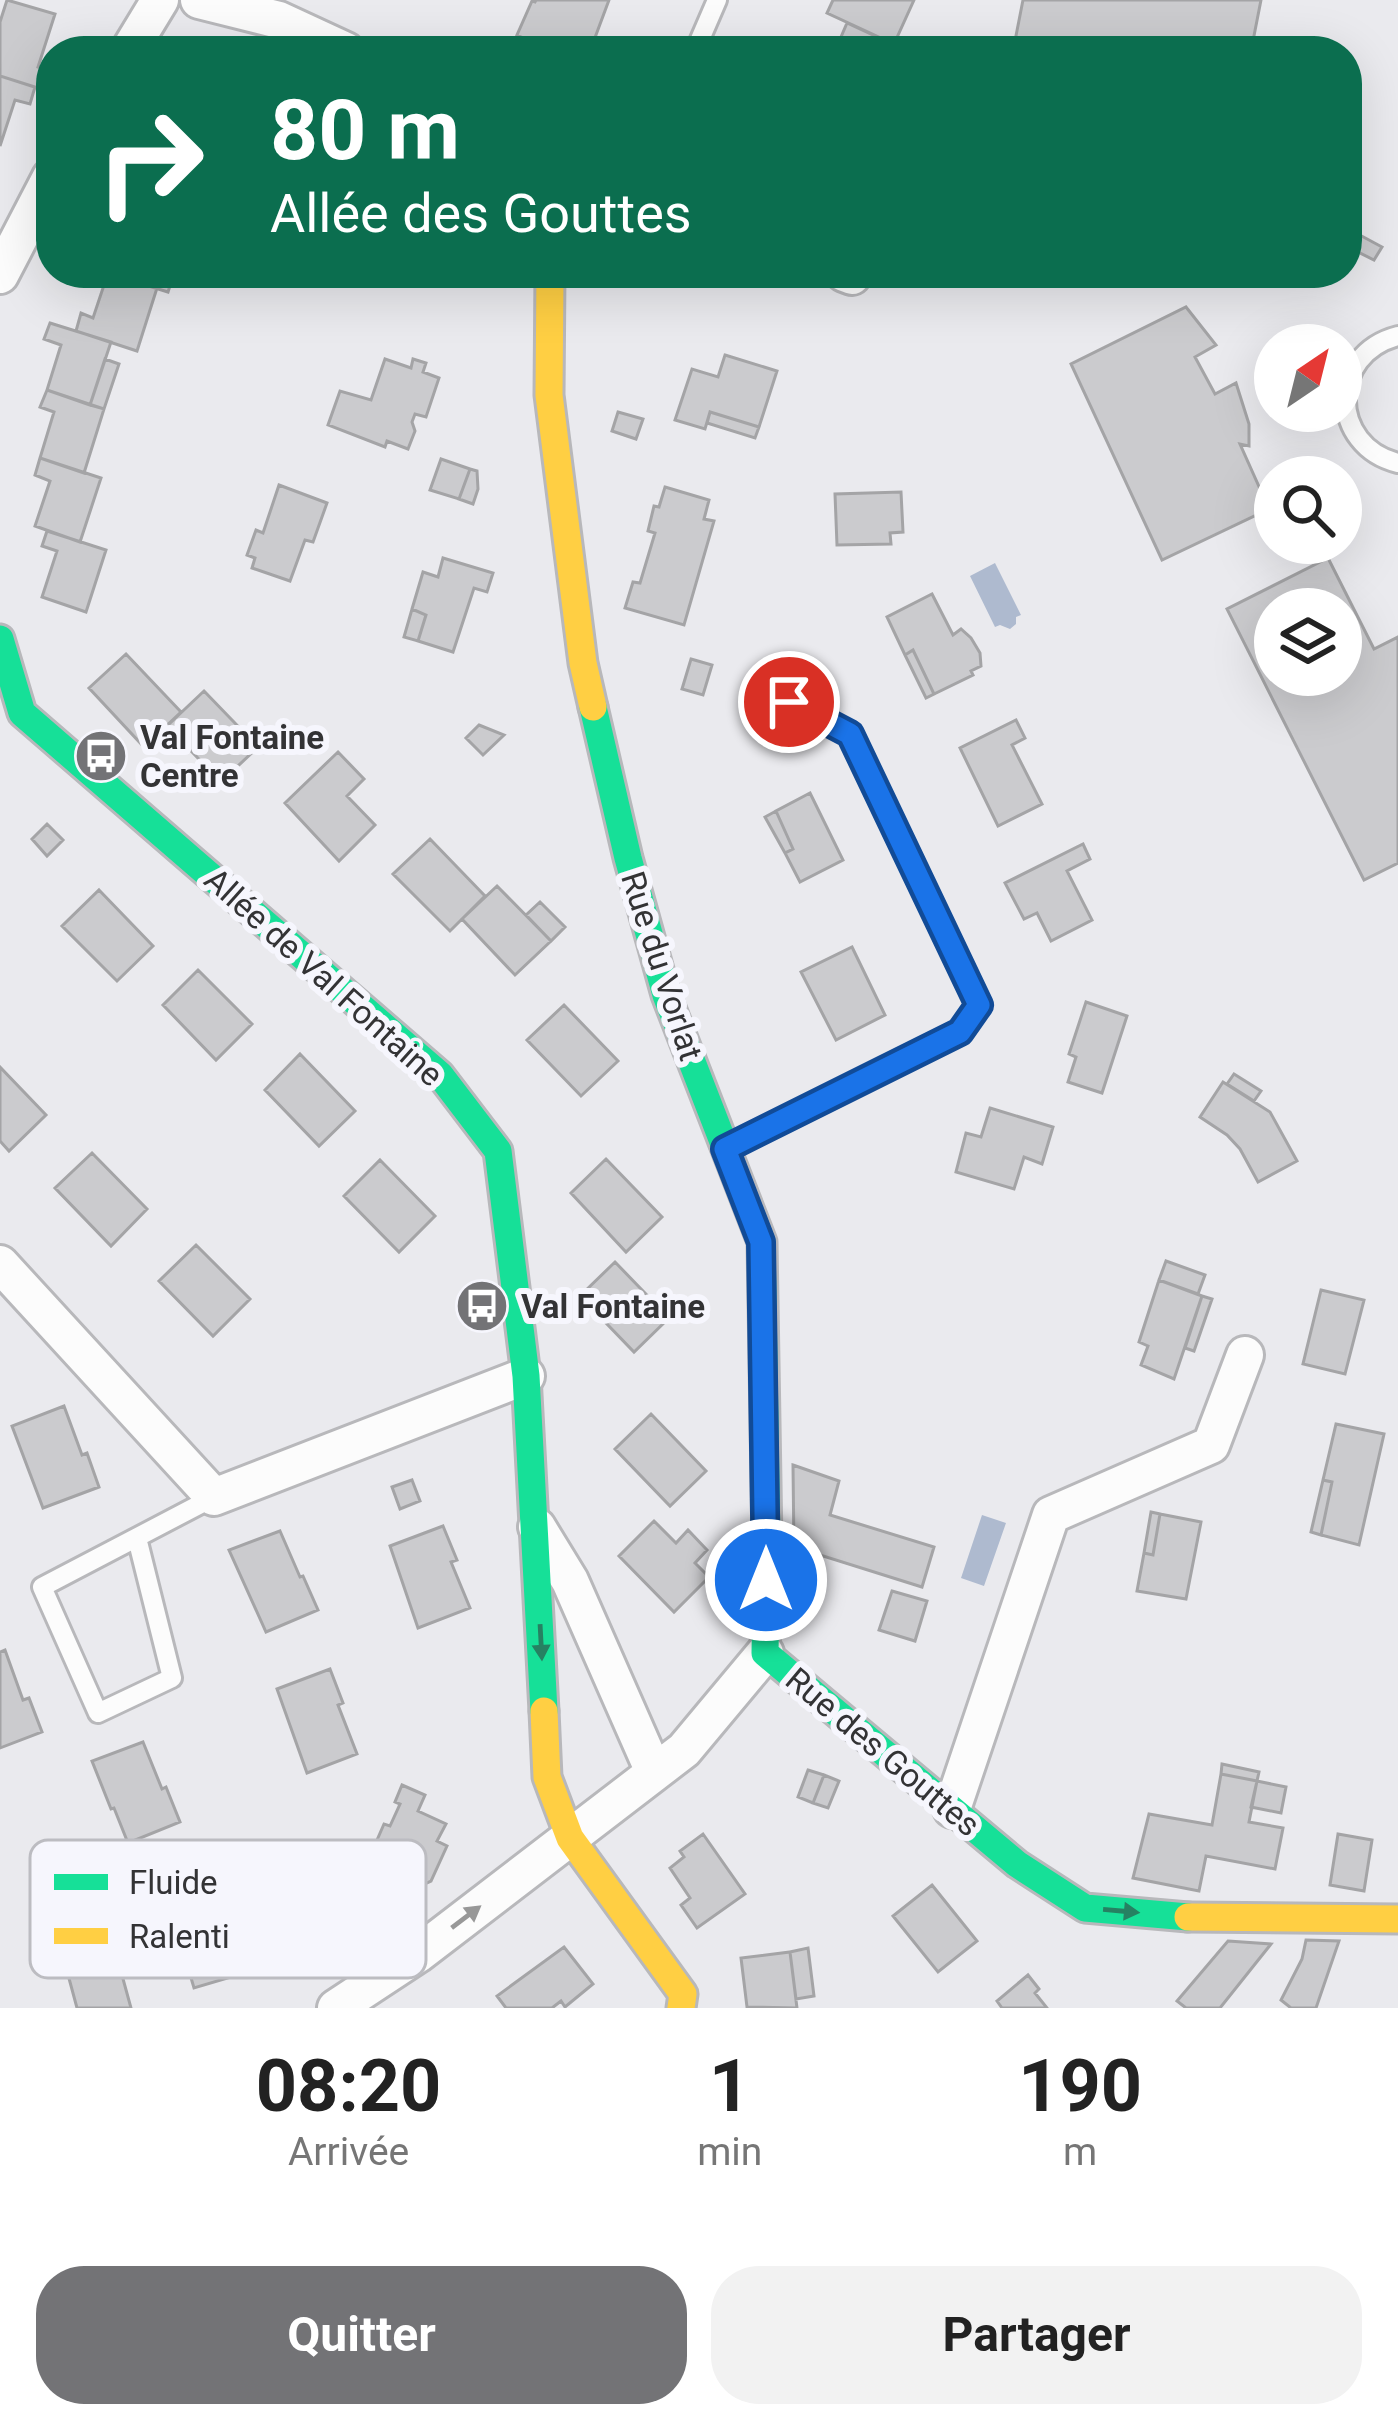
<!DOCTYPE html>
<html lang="fr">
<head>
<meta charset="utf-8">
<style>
  body { margin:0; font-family:Roboto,sans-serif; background:#f2f2f2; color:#222; height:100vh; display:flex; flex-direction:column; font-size:45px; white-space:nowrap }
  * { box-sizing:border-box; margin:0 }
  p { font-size:39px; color:#767676 }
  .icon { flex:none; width:66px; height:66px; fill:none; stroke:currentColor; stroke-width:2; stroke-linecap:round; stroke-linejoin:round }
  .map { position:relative; height:2008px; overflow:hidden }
  .drawer { display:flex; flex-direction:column; background:#fff; flex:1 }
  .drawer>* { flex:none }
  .top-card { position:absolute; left:36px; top:36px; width:1326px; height:252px; border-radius:48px; box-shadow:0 12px 48px #0002; background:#0b6e4f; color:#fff; overflow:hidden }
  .needle { width:78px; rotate:35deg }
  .tools { position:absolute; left:1254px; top:324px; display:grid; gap:24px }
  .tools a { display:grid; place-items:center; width:108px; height:108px; border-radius:50%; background:#fff; box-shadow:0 12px 48px #0002; font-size:60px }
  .pin { position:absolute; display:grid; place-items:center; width:102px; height:102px; color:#fff; margin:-51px; border:6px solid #fff; border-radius:50%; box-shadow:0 3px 12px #0007 }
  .me { position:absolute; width:132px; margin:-66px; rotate:0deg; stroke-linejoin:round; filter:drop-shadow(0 0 9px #0008) }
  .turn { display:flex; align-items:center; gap:42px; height:252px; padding:0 36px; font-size:54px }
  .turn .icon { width:156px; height:156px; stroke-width:2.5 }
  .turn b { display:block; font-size:84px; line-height:102px }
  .eta { display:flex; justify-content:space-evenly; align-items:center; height:204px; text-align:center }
  .eta b { font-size:72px; font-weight:700; line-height:84px }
  .cta { display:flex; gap:24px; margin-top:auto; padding:24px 36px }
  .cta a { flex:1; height:138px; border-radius:48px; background:#737376; color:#fff; font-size:48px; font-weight:700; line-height:138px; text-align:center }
  .cta a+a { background:#f2f2f2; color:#222 }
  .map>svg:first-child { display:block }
</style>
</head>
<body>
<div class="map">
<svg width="1398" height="2008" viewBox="0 0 1398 2008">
  <rect width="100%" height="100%" fill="#eaeaee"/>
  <path fill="#aebacf" d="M995 563 1021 615 1016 617V624L1010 629 1000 625 995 627 970 576Z
    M982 1515 1006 1523 984 1586 961 1578Z"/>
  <path fill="#cbcbce" stroke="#a4a4a6" stroke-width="3" fill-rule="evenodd" d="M7 0 55 14 38 67 51 71 47 91 0 76V22Z
    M536 0H609L590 51H528L532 42 517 35 532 1 535 2Z
    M833 0H914L894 44 827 13Z
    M1023 0H1261L1251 51H1013Z
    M847 23 890 43 887 51H835Z
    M0 76 35 87 30 104 15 100 0 146Z
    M1356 233 1382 247 1374 260 1348 247Z
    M108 273 157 288 137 351 76 331 81 313 93 318Z
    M124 273H174L168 292 123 278Z
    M1186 307 1216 345 1195 357 1215 394 1236 383 1249 424V446L1240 444 1269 509 1162 560 1071 364Z
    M50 323 111 342 90 405 47 390 61 345 44 339Z
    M725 355 777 371 759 427 710 412 705 429 675 420 692 369 718 377Z
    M105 359 119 364 104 409 90 405Z
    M385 359 411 368 413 359 426 363 423 372 439 378 426 417 415 414 412 422 415 431 408 449 387 441 385 447 328 425 340 391 371 400Z
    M47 390 104 409 84 473 40 458 54 412 40 407Z
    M618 412 643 419 636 439 612 431Z
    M710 412 759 427 755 438 707 423Z
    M40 458 101 478 80 542 35 526 50 481 35 475Z
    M441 459 470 469 459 499 430 490Z
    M470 469 477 471 478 489 473 504 459 499Z
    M279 485 327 503 313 542 305 540 290 581 252 568 255 558 247 555 256 530 263 533Z
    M665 487 709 500 704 519 714 521 684 625 625 608 633 582 640 583 655 533 648 531 654 506 659 507Z
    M901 492 903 532 890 533 891 544 837 545 835 494Z
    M47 531 106 550 86 612 42 597 57 551 42 546Z
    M443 558 493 573 487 592 474 588 453 652 418 641 426 615 412 609 423 572 438 577Z
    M1328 558 1374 649 1398 637V863L1364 880 1227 609ZM1275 609H1341V675H1275Z
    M932 594 953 635 961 629 971 638 980 653 981 666 971 671 973 675 934 694 913 650 905 655 887 617Z
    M412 609 426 615 418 641 404 637Z
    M913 650 934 694 926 698 905 655Z
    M126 654 181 712 144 747 89 688Z
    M691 659 712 665 703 695 682 689Z
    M204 691 258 747 221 782 167 726Z
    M1016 720 1025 738 1012 745 1042 804 998 826 960 748Z
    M479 725 504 735 483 755 466 738Z
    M338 752 364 779 347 796 375 825 339 861 285 803Z
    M810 793 843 860 800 882 785 853 793 849 776 811Z
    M776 811 793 849 785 853 765 817Z
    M47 824 63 840 47 856 32 839Z
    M430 839 485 896 450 931 393 874Z
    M1083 844 1090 859 1067 871 1092 920 1051 941 1037 913 1024 919 1005 883Z
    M497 886 551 941 515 975 462 919Z
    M99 890 153 946 117 981 62 926Z
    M540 902 565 927 551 941 526 915Z
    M852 947 885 1015 836 1040 801 972Z
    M198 970 252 1024 216 1060 163 1005Z
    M1086 1002 1127 1016 1102 1093 1068 1082 1076 1057 1069 1054Z
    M564 1005 618 1061 581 1096 527 1040Z
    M300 1054 355 1111 319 1146 265 1090Z
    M0 1067 46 1115 9 1151 0 1141Z
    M1234 1074 1261 1091 1254 1101 1227 1084Z
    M1223 1082 1270 1112 1297 1161 1258 1182 1240 1149 1227 1135 1200 1117Z
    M990 1108 1053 1127 1042 1164 1024 1157 1014 1189 956 1172 966 1133 981 1137Z
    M92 1153 147 1209 111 1246 55 1188Z
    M606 1159 662 1217 626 1252 571 1193Z
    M380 1160 435 1216 399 1252 344 1196Z
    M196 1245 250 1299 213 1336 159 1281Z
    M1166 1261 1205 1275 1198 1294 1159 1280Z
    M615 1262 669 1318 634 1352 580 1296Z
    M1159 1280 1202 1296 1174 1379 1141 1365 1148 1346 1139 1342Z
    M1321 1290 1364 1300 1345 1374 1303 1364Z
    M1202 1296 1212 1299 1194 1351 1185 1348Z
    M64 1406 82 1455 87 1453 99 1487 43 1508 12 1426Z
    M651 1414 706 1471 670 1506 615 1449Z
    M1336 1424 1384 1434 1359 1545 1321 1535 1332 1482 1323 1480Z
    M793 1465 839 1481 830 1515 934 1547 922 1587 817 1554 815 1558 794 1551Z
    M412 1480 420 1501 400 1509 392 1487Z
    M1323 1480 1332 1482 1321 1535 1311 1532Z
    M1151 1512 1160 1514 1153 1555 1144 1553Z
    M1160 1514 1201 1522 1186 1599 1137 1591 1144 1553 1153 1555Z
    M654 1521 676 1543 688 1530 707 1550 695 1563 709 1577 674 1612 619 1556Z
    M443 1526 457 1560 451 1562 470 1608 418 1628 390 1546Z
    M280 1531 300 1577 303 1576 318 1610 266 1632 229 1550Z
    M892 1591 927 1601 915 1641 879 1630Z
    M5 1650 23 1700 29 1698 42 1732 0 1748V1652Z
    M330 1669 343 1703 338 1705 357 1754 307 1773 277 1689Z
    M143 1742 162 1789 166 1787 180 1822 128 1843 114 1808 111 1809 92 1761Z
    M1222 1764 1259 1772 1257 1781 1221 1774Z
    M808 1770 824 1775 813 1803 798 1797Z
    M1221 1774 1257 1781 1249 1822 1283 1828 1275 1869 1206 1856 1199 1891 1133 1878 1149 1814 1212 1825Z
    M824 1775 839 1781 828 1808 813 1803Z
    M1257 1781 1286 1787 1281 1813 1251 1807Z
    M402 1785 425 1795 418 1811 446 1824 437 1841 447 1846 431 1881 420 1886 411 1881 400 1885 381 1877 391 1855 374 1847 384 1824 390 1826 400 1804 395 1802Z
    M703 1834 745 1894 697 1928 681 1905 690 1898 670 1868 684 1857 680 1851Z
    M1338 1834 1372 1840 1364 1891 1330 1885Z
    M932 1885 977 1941 938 1972 893 1916Z
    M272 1895 291 1959 244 1973 239 1957 226 1961 231 1977 194 1988 175 1924Z
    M1306 1940 1339 1941 1316 2008H1291L1281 2000 1302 1959Z
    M1228 1941 1271 1944 1220 2008H1186L1177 2001Z
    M564 1947 593 1984 565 2007 561 2001 552 2008H506L497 1996Z
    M808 1948 814 1996 796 1999 790 1952Z
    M790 1952 797 2008 747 2007 741 1958Z
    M117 1957 131 2008H77L67 1971Z
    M1028 1975 1039 1989 1035 1993 1047 2008H1002L997 2001Z"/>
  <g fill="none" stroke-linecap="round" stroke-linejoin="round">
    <g stroke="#b8b8bb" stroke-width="24">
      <path id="lane" d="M695 51 717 0
        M1398 336C1328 354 1329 446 1398 463
        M727 1148 960 1032 979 1005 850 734 789 702
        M137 1538 172 1678 98 1713 42 1587 214 1497"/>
    </g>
    <g stroke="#b8b8bb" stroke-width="42">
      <path id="street" d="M199 0 279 20 346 51
        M129 51 160 0
        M844 273 852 276
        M0 275 51 177
        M0 1264 214 1497 526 1376
        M537 1527 570 1581 654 1772
        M952 1809 1051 1515 1211 1445 1245 1355
        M336 2008 418 1954 684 1750 765 1653"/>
    </g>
    <g stroke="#b8b8bb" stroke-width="33">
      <path id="fast" d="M0 639 22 713 440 1075 498 1151 526 1376 544 1711
        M593 707 628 858 666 995 762 1242 767 1543 765 1653 1017 1864 1085 1908 1188 1917"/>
    </g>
    <g stroke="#b8b8bb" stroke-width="33">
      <path id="slow" d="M550 273 549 395 583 663 593 707
        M544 1711 547 1777 570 1838 683 1994 681 2008
        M1188 1917 1398 1919"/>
    </g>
    <use href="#lane" stroke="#fcfcfc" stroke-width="18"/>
    <use href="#street" stroke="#fcfcfc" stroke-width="36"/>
    <use href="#fast" stroke="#16e098" stroke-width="27"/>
    <use href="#slow" stroke="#ffcf43" stroke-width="27"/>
  </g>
  <defs><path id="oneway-solid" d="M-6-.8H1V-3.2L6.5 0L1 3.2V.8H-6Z" transform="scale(3)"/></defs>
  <g fill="#268162">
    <use href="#oneway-solid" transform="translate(541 1642) rotate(87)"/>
    <use href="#oneway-solid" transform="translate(1121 1911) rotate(5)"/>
  </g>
  <use fill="#989898" href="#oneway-solid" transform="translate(466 1917) rotate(-37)"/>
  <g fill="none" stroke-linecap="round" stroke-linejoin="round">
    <g stroke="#114b97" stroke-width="30">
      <path id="route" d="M766 1580 761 1242 725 1149 960 1032 979 1005 850 734 789 702"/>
    </g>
    <use href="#route" stroke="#1a73e8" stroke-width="21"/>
  </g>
  <defs>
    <g id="bus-disc" transform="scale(2.7)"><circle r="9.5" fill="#737376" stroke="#f6f6fd"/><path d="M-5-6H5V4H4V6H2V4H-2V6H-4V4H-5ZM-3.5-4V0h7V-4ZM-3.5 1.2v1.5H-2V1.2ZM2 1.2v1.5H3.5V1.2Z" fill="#fff"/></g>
  </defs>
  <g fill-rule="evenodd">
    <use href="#bus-disc" x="101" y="756"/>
    <use href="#bus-disc" x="482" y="1306"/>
  </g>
  <g text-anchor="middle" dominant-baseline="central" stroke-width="12" stroke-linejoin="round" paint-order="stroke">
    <g font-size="33" font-weight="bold" fill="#333335" stroke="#f6f6fd" text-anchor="start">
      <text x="140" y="737">Val Fontaine<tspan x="140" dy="38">Centre</tspan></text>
      <text x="521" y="1306">Val Fontaine</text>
    </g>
    <g font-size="33" fill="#333335" stroke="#f6f6fd">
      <text transform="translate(662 966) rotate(72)">Rue du Vorlat</text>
      <text transform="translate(324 977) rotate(42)">Allée de Val Fontaine</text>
      <text transform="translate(883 1752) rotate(40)">Rue des Gouttes</text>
    </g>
  </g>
  <rect x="30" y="1840" width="396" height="138" rx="18" fill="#f6f6fd" stroke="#bcbcc1" stroke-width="3"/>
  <rect x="54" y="1874" width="54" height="16" fill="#16e098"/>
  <rect x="54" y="1928" width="54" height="16" fill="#ffcf43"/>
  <g font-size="33" fill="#333335">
    <text x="129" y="1894">Fluide</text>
    <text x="129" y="1948">Ralenti</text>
  </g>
</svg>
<div class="tools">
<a><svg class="needle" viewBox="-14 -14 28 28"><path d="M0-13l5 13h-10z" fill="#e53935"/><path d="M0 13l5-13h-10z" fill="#767676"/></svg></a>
<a><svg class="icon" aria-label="search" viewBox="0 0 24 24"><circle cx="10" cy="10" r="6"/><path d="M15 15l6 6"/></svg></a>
<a><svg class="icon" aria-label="layers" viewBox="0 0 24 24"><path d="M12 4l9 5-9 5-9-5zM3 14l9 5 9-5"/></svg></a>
</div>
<div class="pin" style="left:789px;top:702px;background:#d93025"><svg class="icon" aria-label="arrive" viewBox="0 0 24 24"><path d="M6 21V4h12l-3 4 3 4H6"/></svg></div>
<svg class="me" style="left:766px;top:1580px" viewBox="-20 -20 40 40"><circle r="17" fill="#1a73e8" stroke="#fff" stroke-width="3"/><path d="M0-11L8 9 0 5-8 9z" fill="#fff"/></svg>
<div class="top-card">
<div class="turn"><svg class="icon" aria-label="right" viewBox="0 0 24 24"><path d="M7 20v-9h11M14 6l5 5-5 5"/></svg><div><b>80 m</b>Allée des Gouttes</div></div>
</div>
</div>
<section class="drawer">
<div class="eta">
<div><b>08:20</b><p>Arrivée</p></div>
<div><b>1</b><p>min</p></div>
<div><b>190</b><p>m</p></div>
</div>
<div class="cta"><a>Quitter</a><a>Partager</a></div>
</section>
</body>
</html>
